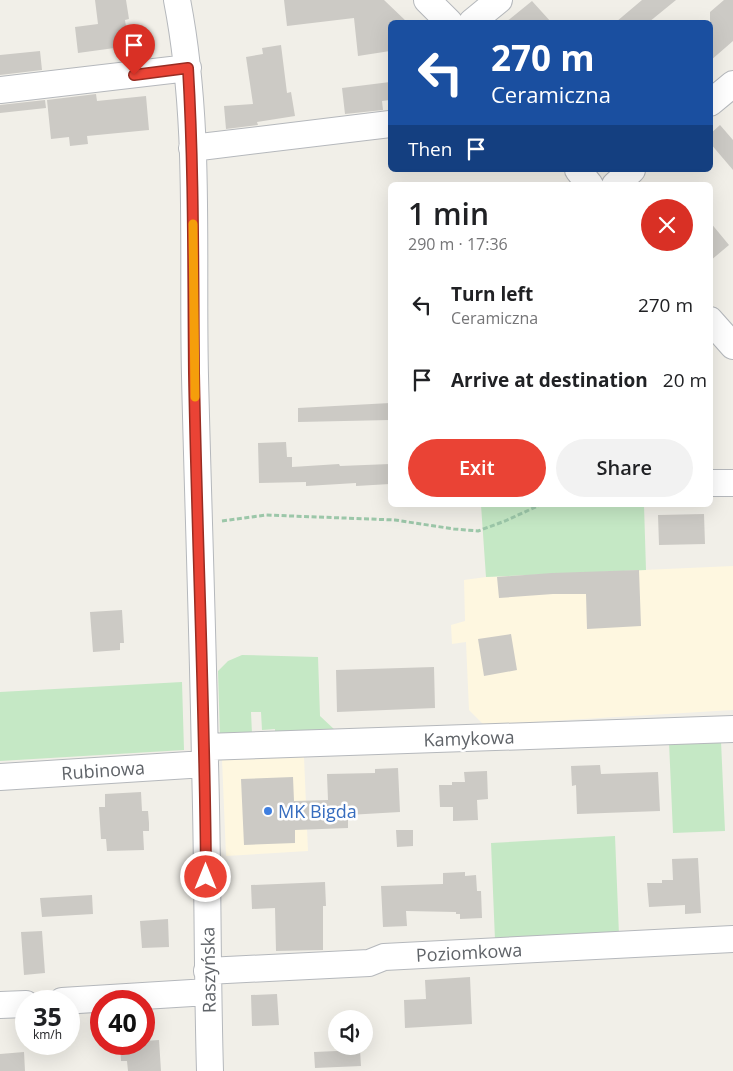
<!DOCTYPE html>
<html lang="en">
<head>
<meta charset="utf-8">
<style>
  body { margin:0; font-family:"Open Sans",sans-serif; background:#f2f2f2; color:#202124; height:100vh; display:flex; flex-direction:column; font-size:19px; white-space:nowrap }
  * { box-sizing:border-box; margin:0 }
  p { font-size:16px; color:#757577 }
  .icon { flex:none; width:28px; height:28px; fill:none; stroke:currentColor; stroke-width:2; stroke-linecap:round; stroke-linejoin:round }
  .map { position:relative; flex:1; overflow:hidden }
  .side { position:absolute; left:388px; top:182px; width:325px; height:325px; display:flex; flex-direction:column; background:#fff; border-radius:8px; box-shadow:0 5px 20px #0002 }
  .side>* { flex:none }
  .top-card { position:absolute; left:388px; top:20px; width:325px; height:152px; border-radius:8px; box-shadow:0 5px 20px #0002; background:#1a4fa0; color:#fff; overflow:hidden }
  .buttons { position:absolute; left:328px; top:1010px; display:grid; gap:10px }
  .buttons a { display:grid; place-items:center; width:45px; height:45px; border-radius:50%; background:#fff; box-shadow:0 5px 20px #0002; font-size:25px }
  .speed { position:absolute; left:15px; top:990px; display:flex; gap:10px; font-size:25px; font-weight:700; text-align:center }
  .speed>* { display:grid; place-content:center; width:65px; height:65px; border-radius:50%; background:#fff; box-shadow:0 5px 20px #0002; line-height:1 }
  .speed small { font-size:12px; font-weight:400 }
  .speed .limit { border:8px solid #d22; background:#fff; color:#111 }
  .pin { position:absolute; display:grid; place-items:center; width:42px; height:42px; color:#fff; margin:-51px -21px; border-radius:50% 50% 50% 0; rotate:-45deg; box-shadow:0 0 5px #0007 }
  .pin .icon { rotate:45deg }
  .me { position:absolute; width:55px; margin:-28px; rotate:0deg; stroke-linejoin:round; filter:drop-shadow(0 0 4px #0008) }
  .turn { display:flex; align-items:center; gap:18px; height:105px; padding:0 20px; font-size:22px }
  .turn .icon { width:65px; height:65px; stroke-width:2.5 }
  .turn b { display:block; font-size:35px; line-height:42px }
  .then { display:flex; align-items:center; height:48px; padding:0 20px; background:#0003; gap:10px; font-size:19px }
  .round { display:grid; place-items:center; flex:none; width:52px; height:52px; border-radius:26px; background:#f2f2f2 }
  .head { display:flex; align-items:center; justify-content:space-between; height:85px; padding:0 20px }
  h1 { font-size:30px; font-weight:600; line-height:38px }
  .button { display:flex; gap:10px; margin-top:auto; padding:10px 20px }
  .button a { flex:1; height:58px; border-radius:30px; background:#ea4335; color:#fff; font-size:20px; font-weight:600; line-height:58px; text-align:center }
  .button a+a { background:#f2f2f2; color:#202124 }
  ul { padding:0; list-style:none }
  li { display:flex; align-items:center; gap:15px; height:75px; padding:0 20px }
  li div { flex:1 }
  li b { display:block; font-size:19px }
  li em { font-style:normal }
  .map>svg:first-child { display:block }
</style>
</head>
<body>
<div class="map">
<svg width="733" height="1071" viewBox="0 0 733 1071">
  <rect width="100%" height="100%" fill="#f1efe8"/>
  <path fill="#fef7e0" d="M733 566V710L484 725 469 710 466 642 452 644 451 625 465 621 464 580 486 577Z
    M304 757 308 851 226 856 222 759Z"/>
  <path fill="#c5e8c5" d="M481 505H644L646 570 486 577Z
    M242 655 318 657 320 716 336 731 275 734V729L262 730 261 712H251L252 734 220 736 218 671 228 661Z
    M182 682 184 750 0 761V692Z
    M721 741 725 831 673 833 669 742Z
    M615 836 619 935 495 940 491 843Z"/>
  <path fill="#cccac5" d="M95 0H126L129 19 125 20 129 46 78 53 75 27 98 24Z
    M284 0H384L407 22H390V51L358 56 354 18 287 26Z
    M642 0H676L649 22H616Z
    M724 0H733V41L710 61V12Z
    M532 1 551 22H506Z
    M281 45 287 93 291 92 295 116 257 122 258 125 226 129 224 106 253 104 246 57 263 54 262 48Z
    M40 51 42 70 0 75V55Z
    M390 82V100L382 101 383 110 345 114 342 88Z
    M96 94 97 101 146 96 149 130 87 136 88 144 70 146 69 137 51 139 47 100Z
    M45 100 46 108 0 113V105Z
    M720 125 733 140V170L710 143V134Z
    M710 222 729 245 710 261Z
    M390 403V420L298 422V408Z
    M286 442 287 457H292V467L339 464 340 466 390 464V484L356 486V483L306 486V482L259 483 258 443Z
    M704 514 705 544 659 545 658 515Z
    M639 570 641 626 587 629 586 594H553L499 598 497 577 552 573Z
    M122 610 124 643H120V650L93 652 90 612Z
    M511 634 517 670 484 676 478 639Z
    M434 667 435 708 337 712 336 670Z
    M600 765 601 774 658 772 660 811 577 814 576 785 572 786 571 766Z
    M398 768 400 812 348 815V828L295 830V843L244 845 241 779 293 777 294 801 328 800 327 774 375 773V769Z
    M487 771 488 799 477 800 478 820 453 821V807H440L439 785H452V782H465L464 772Z
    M141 792 142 811H148L149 823V831H143L144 850 107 851 106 839H101L99 807H105V794Z
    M396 830H413V846L397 847Z
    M698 858 701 913 685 914V905L649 907 647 883H662V880H673L672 859Z
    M465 872V876L476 875 477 891H481L482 918 460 919V914H456V912L406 911 407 926 383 927 381 886 443 884V873Z
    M325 882 326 906H323V950L276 951 275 908 252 909 251 885Z
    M92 895 93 914 42 917 40 898Z
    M168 919 169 947 142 948 140 921Z
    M42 931 45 973 24 975 21 932Z
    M470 977 472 1024 405 1028 404 1000 426 999 425 980Z
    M277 994 279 1025 252 1026 251 995Z
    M159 1040 161 1071H128L127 1061H121L120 1045 144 1044V1041Z
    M360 1050 361 1066 315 1068 314 1052Z
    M24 1052 25 1071H0V1054Z"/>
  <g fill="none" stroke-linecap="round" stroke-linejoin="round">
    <g stroke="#b5b8bc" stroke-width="28">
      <path id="minor" d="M177 0C201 123 192 251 195 376 198 505 203 635 205 764 208 866 207 969 210 1071
        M427 0 449 22
        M472 22 499 0
        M0 90 188 68
        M710 103 733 84
        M192 148 390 124
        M578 170 590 185
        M615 185 632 170
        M710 320 733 346
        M710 483H733
        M205 747 733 729
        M0 777 205 764
        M207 971 369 963 384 957 733 939
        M62 1001 208 992
        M0 1005 26 1004"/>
    </g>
    <path stroke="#9cc7a9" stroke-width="3" stroke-dasharray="5 2.5" stroke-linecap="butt" d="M222 521 266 515 395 520 454 529 478 531 505 521 540 505"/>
    <use href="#minor" stroke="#fff" stroke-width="26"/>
  </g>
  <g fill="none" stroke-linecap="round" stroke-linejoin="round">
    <g stroke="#982c22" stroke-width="12">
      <path id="route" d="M134 75 188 68C194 170 193 271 194 373 197 541 205 709 206 877"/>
    </g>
    <use href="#route" stroke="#ea4335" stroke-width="9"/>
    <path stroke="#f59e0b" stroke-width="9" d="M193 224 195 397"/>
  </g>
  <circle fill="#3f7fe0" stroke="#fff" stroke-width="2" cx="268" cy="811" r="5"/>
  <g text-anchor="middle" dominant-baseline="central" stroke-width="5" stroke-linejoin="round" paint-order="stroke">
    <g font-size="18" fill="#5f6368" stroke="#fff">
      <text transform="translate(469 738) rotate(-2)">Kamykowa</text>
      <text transform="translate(103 770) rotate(-4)">Rubinowa</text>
      <text transform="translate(469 952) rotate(-3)">Poziomkowa</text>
      <text transform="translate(208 970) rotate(-91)">Raszyńska</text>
    </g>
    <g font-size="18" fill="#366cbe" stroke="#fff" text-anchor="start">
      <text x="278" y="811">MK Bigda</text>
    </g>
  </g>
</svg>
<div class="buttons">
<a><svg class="icon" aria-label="sound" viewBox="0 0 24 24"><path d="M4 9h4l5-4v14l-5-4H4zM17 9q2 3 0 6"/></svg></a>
</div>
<div class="speed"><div>35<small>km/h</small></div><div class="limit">40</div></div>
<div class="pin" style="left:134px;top:75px;background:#d93025"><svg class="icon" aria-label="arrive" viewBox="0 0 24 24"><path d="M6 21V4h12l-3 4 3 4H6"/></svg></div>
<svg class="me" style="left:206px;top:877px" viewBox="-20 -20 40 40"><circle r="17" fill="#ea4335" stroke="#fff" stroke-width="3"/><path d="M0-11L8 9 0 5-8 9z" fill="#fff"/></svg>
<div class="top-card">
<div class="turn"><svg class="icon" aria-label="left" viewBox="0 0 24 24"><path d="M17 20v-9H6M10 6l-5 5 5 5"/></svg><div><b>270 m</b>Ceramiczna</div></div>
<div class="then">Then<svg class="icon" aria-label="arrive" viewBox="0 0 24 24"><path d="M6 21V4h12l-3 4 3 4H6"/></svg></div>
</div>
<section class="side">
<div class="head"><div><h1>1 min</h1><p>290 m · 17:36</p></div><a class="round" style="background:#d93025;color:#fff"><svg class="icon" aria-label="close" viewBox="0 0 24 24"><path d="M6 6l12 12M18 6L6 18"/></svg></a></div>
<ul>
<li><svg class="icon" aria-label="left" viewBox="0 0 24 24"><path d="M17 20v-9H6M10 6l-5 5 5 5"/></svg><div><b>Turn left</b><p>Ceramiczna</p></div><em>270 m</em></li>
<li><svg class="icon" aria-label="arrive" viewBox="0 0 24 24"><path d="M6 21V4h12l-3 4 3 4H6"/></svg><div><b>Arrive at destination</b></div><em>20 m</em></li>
</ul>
<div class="button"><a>Exit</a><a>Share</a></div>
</section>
</div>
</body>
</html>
